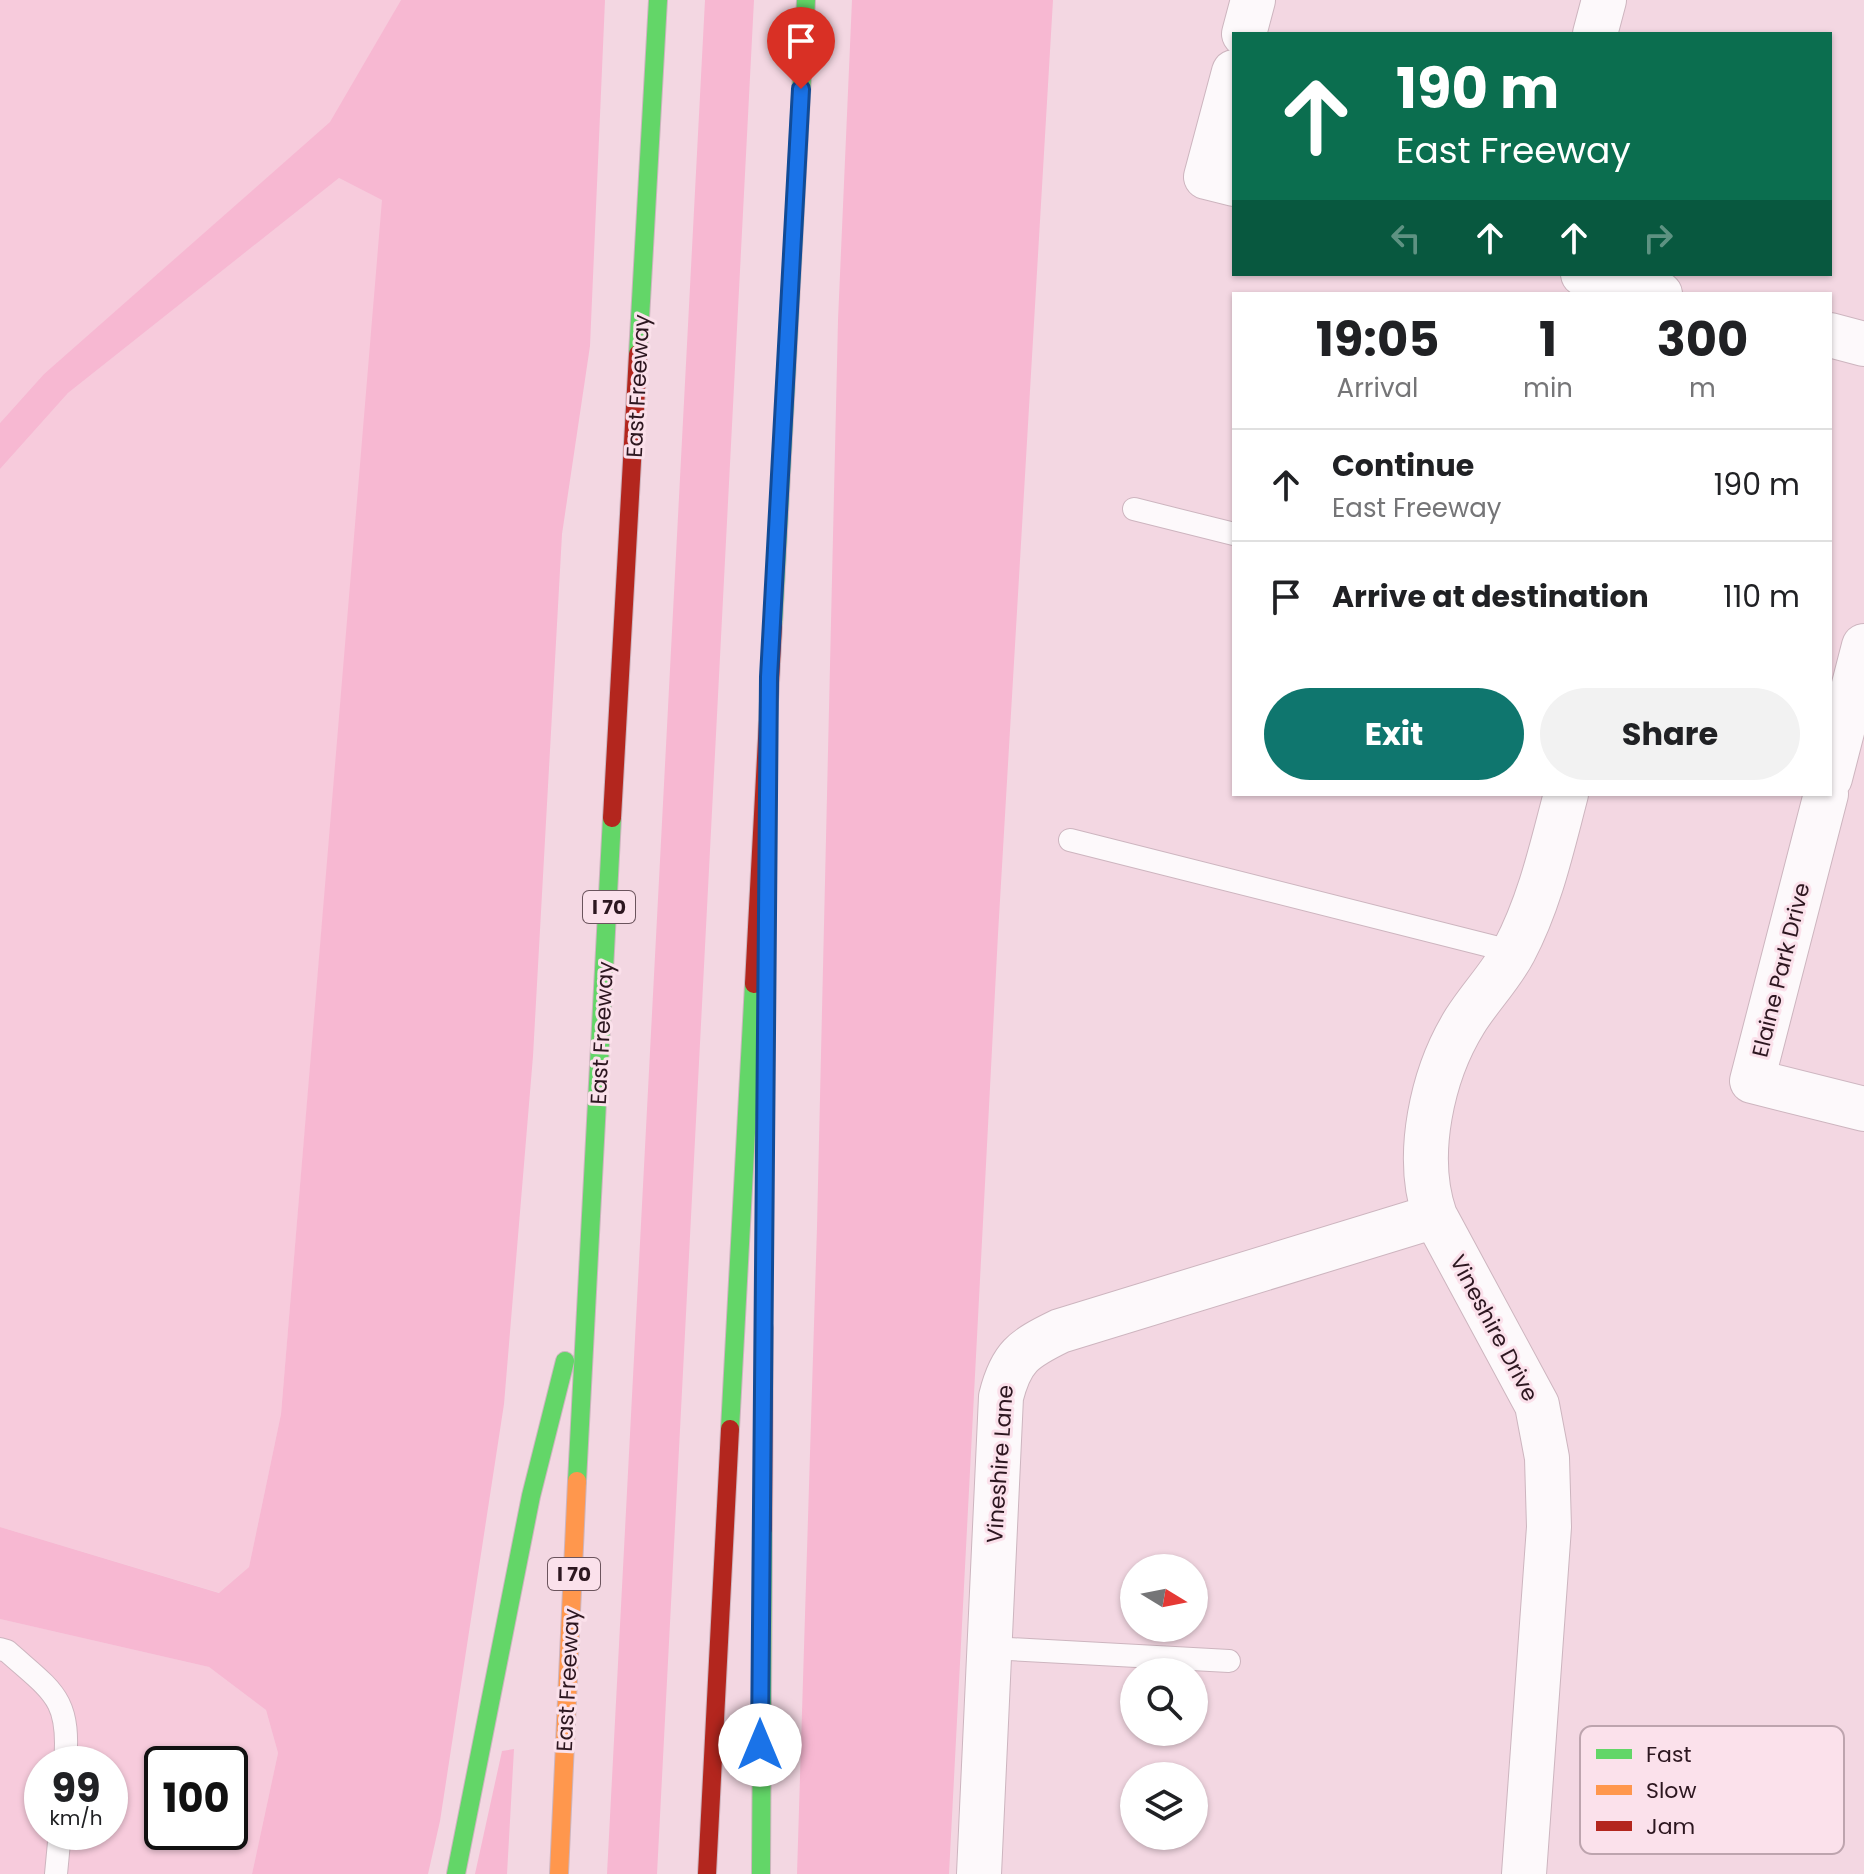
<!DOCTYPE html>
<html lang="en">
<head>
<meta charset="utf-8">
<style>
  body { margin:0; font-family:Poppins,sans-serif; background:#f2f2f2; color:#202124; height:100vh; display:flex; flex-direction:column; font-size:30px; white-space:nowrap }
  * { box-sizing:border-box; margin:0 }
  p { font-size:26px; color:#757577 }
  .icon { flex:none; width:44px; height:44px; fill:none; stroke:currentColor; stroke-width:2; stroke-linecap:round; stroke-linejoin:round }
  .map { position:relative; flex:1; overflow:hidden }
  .drawer { position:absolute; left:1232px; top:292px; width:600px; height:504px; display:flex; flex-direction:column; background:#fff; border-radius:0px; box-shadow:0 2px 6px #0004 }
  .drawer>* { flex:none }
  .hud { position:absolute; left:1232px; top:32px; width:600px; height:244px; border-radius:0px; box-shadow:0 2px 6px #0004; background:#0b6e4f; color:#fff; overflow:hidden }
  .needle { width:52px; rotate:100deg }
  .fabs { position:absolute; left:1120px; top:1554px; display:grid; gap:16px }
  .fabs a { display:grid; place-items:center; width:88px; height:88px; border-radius:50%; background:#fff; box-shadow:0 2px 6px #0004; font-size:40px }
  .speed { position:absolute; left:24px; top:1746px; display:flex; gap:16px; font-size:40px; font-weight:700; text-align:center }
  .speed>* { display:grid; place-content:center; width:104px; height:104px; border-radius:50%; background:#fff; box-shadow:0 2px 6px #0004; line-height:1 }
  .speed small { font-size:20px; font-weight:400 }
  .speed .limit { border:4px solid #111; border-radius:12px; background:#fff; color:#111 }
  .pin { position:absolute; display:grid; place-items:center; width:68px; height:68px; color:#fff; margin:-82px -34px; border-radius:50% 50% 50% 0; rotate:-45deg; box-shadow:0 0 8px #0007 }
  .pin .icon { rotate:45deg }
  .me { position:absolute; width:88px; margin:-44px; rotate:0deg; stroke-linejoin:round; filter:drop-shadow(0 0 6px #0008) }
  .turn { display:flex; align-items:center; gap:28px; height:168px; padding:0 32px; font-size:36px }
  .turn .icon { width:104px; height:104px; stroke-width:2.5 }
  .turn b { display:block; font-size:56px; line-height:68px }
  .lanes { display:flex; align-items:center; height:76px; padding:0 32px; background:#0003; justify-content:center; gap:40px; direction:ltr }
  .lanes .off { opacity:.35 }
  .eta { display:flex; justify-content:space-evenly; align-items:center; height:136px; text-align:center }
  .eta b { font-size:48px; font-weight:700; line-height:56px }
  .cta { display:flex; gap:16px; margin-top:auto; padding:16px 32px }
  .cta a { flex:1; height:92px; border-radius:48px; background:#0f766e; color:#fff; font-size:32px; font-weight:700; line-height:92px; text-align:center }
  .cta a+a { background:#f2f2f2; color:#202124 }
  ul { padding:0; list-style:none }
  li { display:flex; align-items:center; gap:24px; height:112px; padding:0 32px; border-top:2px solid #e0e0e0 }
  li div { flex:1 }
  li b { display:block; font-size:30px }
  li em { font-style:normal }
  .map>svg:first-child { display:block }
</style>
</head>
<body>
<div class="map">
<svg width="1864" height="1874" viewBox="0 0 1864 1874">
  <rect width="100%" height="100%" fill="#f3d7e2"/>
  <path fill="#f7cbdc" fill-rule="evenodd" d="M0 0H401L331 122 44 374 0 423Z
    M339 178 383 200 281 1414 249 1567 220 1593 0 1527V469L68 393Z
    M0 1619 209 1667 266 1710 278 1753 252 1874H0ZM42 1764H110V1832H42ZM162 1764H230V1832H162Z"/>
  <path fill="#f7b8d2" d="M401 0H605L590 346 562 534 533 1056 504 1404 440 1821 428 1874H252L278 1753 266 1710 209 1667 0 1619V1527L219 1593 249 1567 281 1414 382 200 339 178 68 393 0 469V423L44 374 330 122Z
    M705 0H754L657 1874H607Z
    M852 0H1053L998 934 949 1874H797L817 1227 838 320Z
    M514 1749 507 1874H475L502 1751Z"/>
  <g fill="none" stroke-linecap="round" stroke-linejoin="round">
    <g stroke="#cdb5bf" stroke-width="24">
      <path id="lane" d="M1134 509 1234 534
        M1070 840 1514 952
        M991 1648 1229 1661
        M0 1649 7 1651C53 1692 71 1698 65 1764
        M56 1874 60 1832"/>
    </g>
    <g stroke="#cdb5bf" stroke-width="46">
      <path id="street" d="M1244 34 1253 0
        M1595 34 1604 0
        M1234 72 1206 177 1234 184
        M1583 274 1660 294
        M1830 335 1864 344
        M1830 778 1864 646
        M1826 794 1752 1081 1864 1109
        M979 1874 1001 1397C1011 1357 1023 1349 1060 1331L1435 1216
        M1524 1874 1549 1527 1547 1458 1537 1405 1435 1216C1414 1156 1432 1074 1465 1021 1480 997 1501 976 1514 951 1540 902 1552 847 1566 794"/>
    </g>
    <g stroke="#cdb5bf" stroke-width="20">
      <path id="fast" d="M638 354 658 0
        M773 626 806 0
        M730 1429 754 984
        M577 1481 612 818
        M456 1874 531 1496 565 1361
        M761 1874 763 1529"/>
    </g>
    <g stroke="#cdb5bf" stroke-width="20">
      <path id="slow" d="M559 1874 577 1481"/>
    </g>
    <g stroke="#cdb5bf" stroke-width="20">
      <path id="jam" d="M612 818 638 354
        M754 984 773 626
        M763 1529 764 1328
        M707 1874 730 1429"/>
    </g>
    <use href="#lane" stroke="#fdf9fb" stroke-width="22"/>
    <use href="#street" stroke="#fdf9fb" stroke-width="44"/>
    <use href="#fast" stroke="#63d668" stroke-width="18"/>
    <use href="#slow" stroke="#ff974d" stroke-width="18"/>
    <use href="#jam" stroke="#b3261e" stroke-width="18"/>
  </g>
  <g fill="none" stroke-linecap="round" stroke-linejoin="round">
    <g stroke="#114b97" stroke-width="20">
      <path id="route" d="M760 1745 769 677 801 89"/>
    </g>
    <use href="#route" stroke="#1a73e8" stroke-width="14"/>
  </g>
  <g text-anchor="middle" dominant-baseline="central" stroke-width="6" stroke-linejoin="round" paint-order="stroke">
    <g fill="#fbe1eb" stroke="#6b545d" stroke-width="2">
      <rect x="583" y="891" width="52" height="32" rx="6"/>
      <rect x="548" y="1558" width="52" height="32" rx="6"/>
    </g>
    <g font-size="20" font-weight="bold" fill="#2d1720">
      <text x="609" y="907">I 70</text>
      <text x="574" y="1574">I 70</text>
    </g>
    <g font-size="22" fill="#2d1720" stroke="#fbe1eb">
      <text transform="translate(638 386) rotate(-87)">East Freeway</text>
      <text transform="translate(1781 970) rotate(-76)">Elaine Park Drive</text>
      <text transform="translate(602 1033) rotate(-87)">East Freeway</text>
      <text transform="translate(1494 1328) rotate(62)">Vineshire Drive</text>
      <text transform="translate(1000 1464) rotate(-86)">Vineshire Lane</text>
      <text transform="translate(568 1680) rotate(-87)">East Freeway</text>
    </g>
  </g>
  <rect x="1580" y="1726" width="264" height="128" rx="12" fill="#fbe1eb" stroke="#bda4ae" stroke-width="2"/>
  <rect x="1596" y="1749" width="36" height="10" fill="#63d668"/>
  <rect x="1596" y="1785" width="36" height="10" fill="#ff974d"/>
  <rect x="1596" y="1821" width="36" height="10" fill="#b3261e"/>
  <g font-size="22" fill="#2d1720">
    <text x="1646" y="1762">Fast</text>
    <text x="1646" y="1798">Slow</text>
    <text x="1646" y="1834">Jam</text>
  </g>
</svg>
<div class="fabs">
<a><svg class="needle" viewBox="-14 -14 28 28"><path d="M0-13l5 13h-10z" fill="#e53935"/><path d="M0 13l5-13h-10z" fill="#757577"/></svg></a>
<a><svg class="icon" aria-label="search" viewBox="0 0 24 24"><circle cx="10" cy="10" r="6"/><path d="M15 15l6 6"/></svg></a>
<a><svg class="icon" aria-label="layers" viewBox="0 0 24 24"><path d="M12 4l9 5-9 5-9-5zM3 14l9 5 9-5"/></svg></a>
</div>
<div class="speed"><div>99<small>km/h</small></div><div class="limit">100</div></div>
<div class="pin" style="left:801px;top:89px;background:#d93025"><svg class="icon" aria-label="arrive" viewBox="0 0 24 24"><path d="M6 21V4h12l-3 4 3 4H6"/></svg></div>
<svg class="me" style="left:760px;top:1745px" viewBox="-20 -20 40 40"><circle r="19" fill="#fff"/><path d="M0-13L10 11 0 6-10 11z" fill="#1a73e8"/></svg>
<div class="hud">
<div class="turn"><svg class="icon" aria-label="ahead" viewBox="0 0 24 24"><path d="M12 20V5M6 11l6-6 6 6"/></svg><div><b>190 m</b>East Freeway</div></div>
<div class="lanes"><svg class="icon off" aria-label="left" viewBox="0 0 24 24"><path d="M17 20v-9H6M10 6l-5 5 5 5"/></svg><svg class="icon" aria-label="ahead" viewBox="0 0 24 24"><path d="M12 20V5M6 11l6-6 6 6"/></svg><svg class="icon" aria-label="ahead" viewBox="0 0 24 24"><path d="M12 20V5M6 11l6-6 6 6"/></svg><svg class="icon off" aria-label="right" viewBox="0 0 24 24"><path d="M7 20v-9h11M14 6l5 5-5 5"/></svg></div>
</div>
<section class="drawer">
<div class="eta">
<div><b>19:05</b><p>Arrival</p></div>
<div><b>1</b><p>min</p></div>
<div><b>300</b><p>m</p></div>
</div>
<ul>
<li><svg class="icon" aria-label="ahead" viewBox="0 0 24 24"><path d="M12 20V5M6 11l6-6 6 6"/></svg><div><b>Continue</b><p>East Freeway</p></div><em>190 m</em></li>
<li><svg class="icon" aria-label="arrive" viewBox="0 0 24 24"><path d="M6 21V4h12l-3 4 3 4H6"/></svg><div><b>Arrive at destination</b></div><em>110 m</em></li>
</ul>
<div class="cta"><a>Exit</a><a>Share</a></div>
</section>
</div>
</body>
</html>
